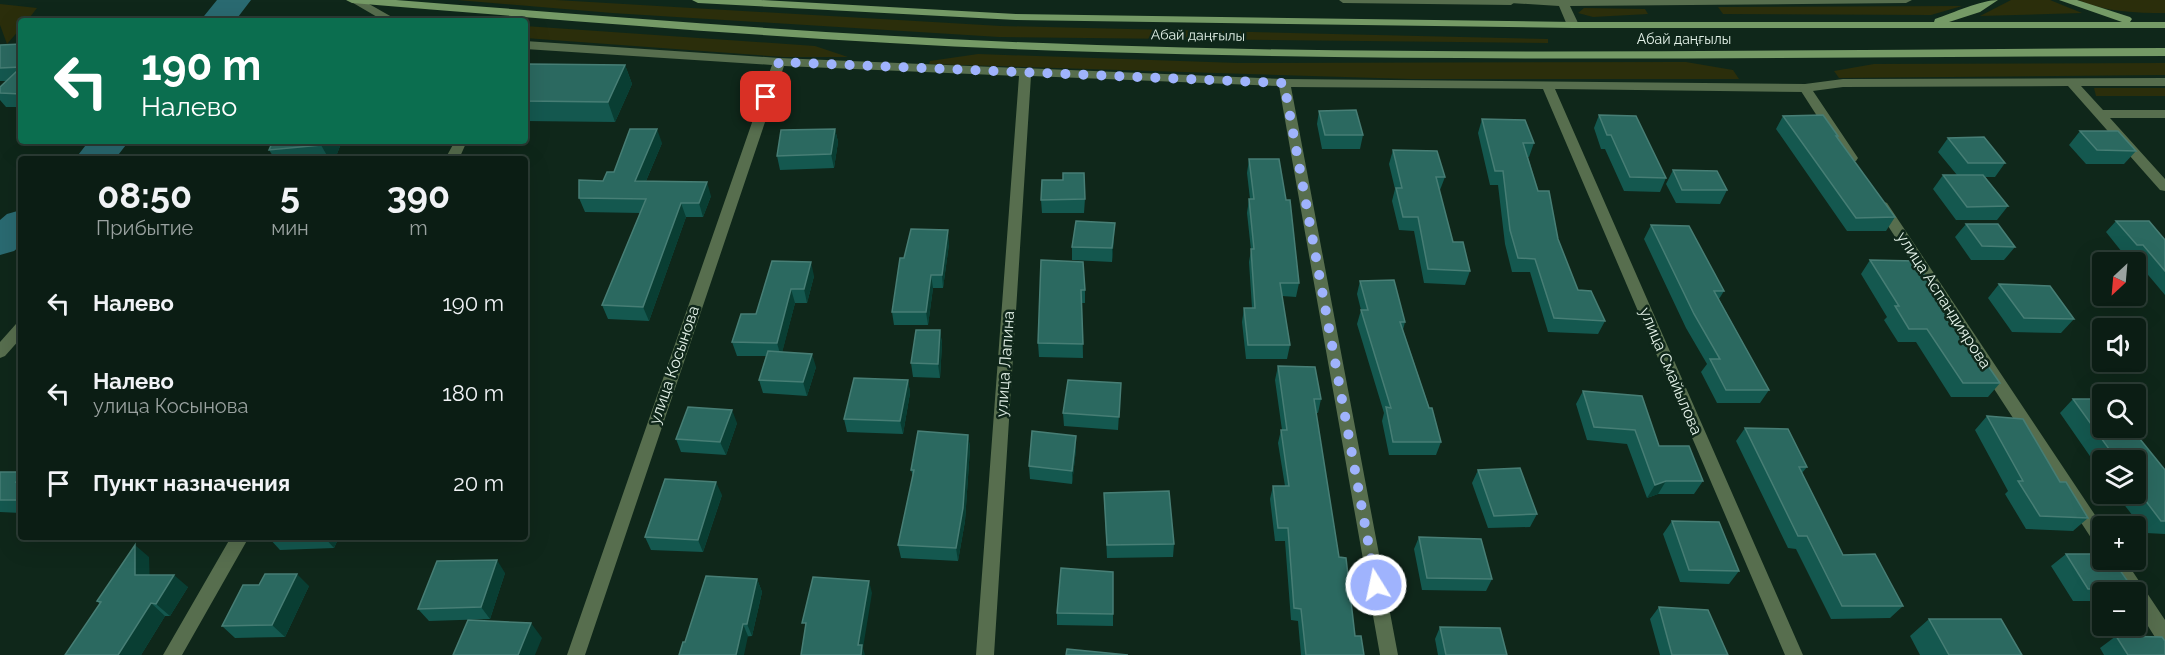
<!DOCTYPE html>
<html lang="ru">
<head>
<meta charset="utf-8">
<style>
  body { margin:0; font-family:Raleway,sans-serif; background:#192a22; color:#f1f3f6; height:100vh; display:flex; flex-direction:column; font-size:22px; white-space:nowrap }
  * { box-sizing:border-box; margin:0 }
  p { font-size:20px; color:#9aa2a0 }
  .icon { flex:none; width:33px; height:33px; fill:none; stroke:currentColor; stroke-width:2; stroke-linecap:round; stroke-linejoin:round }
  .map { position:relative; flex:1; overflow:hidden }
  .side { position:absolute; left:18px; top:156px; width:510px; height:384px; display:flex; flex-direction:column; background:#0b1d14; border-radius:6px; box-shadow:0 6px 24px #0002,0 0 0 2px #2b3b34 }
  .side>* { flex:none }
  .guide { position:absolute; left:18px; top:18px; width:510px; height:126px; border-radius:6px; box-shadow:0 6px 24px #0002,0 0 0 2px #2b3b34; background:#0b6e4f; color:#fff; overflow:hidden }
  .needle { width:39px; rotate:206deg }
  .fabs { position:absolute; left:2092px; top:252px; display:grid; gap:12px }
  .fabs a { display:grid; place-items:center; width:54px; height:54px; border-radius:6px; background:#0b1d14; box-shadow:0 6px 24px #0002,0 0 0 2px #2b3b34; font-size:30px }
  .pin { position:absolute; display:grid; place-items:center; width:51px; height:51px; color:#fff; margin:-26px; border-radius:12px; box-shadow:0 3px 9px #0006 }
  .me { position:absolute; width:66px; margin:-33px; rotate:350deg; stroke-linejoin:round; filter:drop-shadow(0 0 4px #0008) }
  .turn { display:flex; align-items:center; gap:21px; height:126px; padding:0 24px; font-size:27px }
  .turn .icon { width:78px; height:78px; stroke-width:2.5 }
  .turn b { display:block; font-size:42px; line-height:51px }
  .eta { display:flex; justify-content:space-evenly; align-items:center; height:102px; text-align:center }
  .eta b { font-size:36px; font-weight:700; line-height:42px }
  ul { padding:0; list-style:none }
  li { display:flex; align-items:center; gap:18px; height:90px; padding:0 24px }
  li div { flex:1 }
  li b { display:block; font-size:22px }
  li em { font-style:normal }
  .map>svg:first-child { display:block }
</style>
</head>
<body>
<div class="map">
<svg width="2165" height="655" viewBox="0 0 2165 655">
  <rect width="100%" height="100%" fill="#0f271a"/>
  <path fill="#2b2e0b" d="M457 0H556L1001 26 1548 39V43L999 37 612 13Z
    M2011 0H2050L2082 13 1980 16Z
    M2078 0H2165V13C2136 13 2105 12 2078 0Z
    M0 4 37 8 27 21H21V28L7 44 0 25Z
    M1962 6 1931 15 1723 14 1718 7Z
    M1584 8 1645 9 1648 14 1593 17 1578 13Z
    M525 26 815 46 848 57H783L525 38Z
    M978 54 1238 63 1686 62 1733 70 1739 79H1410L929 64 930 61Z
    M2165 63V75L1839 78 1834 71 1874 64Z
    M2094 88H2165V96H2096Z"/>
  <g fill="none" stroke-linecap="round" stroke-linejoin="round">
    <path fill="#2a6a71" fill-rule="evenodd" d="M217 0H251L235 21H200Z
      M89 141H129L115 159H75Z
      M21 210V245L14 251 0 255V220L7 214Z"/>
    <path fill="#576e4e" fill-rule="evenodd" d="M1339 0H1514L1515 2 1511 5 1343 3Z"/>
    <path fill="#576e4e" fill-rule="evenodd" d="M348 0H362L399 21H384Z
      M1504 0H1912L1906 3 1570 6 1579 25 1573 28 1567 25 1559 6 1510 3Z
      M525 41 779 58 1284 79 1805 84 1843 79 2165 78V86H2081L2103 110H2165V118H2110L2165 179V191L2160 190 2068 86 1843 87 1805 92 1555 89 1803 655H1785L1543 89 1291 87 1398 655H1380L1279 86 1031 76 994 655H976L1019 76 784 66 585 655H567L772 65 525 49Z
      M455 141H467L459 159H445Z
      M21 322V338L5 356 0 358V342L16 324Z
      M231 537H249L182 655H163Z"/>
    <path fill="#576e4e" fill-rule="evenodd" d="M1805 84 1809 85 1856 155 1858 158 1856 161H1846L1799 88Z
      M1882 201 1887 203 2103 527V550L2097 547 1877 209 1875 206 1877 203Z
      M2106 560H2125L2165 620V645L2158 642 2136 607V592H2126Z"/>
    <path fill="#759a66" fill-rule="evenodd" d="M346 0H396C630 18 863 38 1097 45 1453 57 1809 49 2165 48V56C1810 57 1453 63 1098 52 849 45 601 23 352 3Z
      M692 0H761L1016 14 1573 22H1934L1935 19C1953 13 1981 0 1998 0L1980 12 1949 22H2122L2059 0H2077L2130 17 2132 19 2130 22H2165V28H1573L1016 20 698 3Z"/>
  </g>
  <path fill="#14584f" d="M21 44V107H6L0 100V87L6 81H0V45Z
    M625 65 632 84 615 122 525 121V70Z
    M1319 111 1363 135 1360 149H1322L1317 124Z
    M1599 115 1666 178 1660 192 1624 191 1605 149H1601L1594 128Z
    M1783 116 1838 136 1837 137 1895 217 1886 231H1847L1776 129Z
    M1482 119 1534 143 1529 157H1528L1538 191 1578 290 1605 321 1598 334 1548 332 1530 272H1512L1505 244 1498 185H1490L1478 133Z
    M835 129 838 142 834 168 780 170 777 156Z
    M2080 131 2136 151 2124 164H2086L2069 145Z
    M1948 138 2005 163 1995 177H1985L2008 206 1997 220H1956L1933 189 1943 175H1957L1938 152Z
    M273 141H342L335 159H275L269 150Z
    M662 143 646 181 711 196 703 217H686L649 321 608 319 602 305 640 213 585 212 579 198 603 181Z
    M1393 150 1445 177 1440 190H1439L1453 242 1470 271 1465 285 1424 283 1414 231 1399 230 1392 201 1395 189 1389 164Z
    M1249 159 1299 283 1296 297 1282 296 1290 345 1287 359H1246L1242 322 1244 308H1252L1249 262 1251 250 1247 213 1249 199H1250L1247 173Z
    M1673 170 1727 190 1720 204 1676 203 1666 184Z
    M1085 199 1084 213H1042L1041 200Z
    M2116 221 2165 240V295L2133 257H2126L2106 232Z
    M1966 224 2015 247 2004 260H1971L1955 237Z
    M1651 225 1724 291 1719 299 1769 390 1760 403H1717L1701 372 1707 364 1686 328 1644 239Z
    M1114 237 1112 262 1072 260V247Z
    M949 244 943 288H933L928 325H894L892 312Z
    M1041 260 1085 290V303H1082L1083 358 1039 357 1038 343Z
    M1870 260 2000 383 1988 397H1951L1916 342H1898L1884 320 1887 317 1861 274Z
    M772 261 814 276 807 303H795L782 352 816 367 807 396 763 393 759 380 766 356H737L732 342 756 314Z
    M1360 281 1405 322 1403 330 1441 442 1436 455H1389L1382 421 1384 413 1357 324 1361 310 1357 294Z
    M1999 284 2074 319 2061 333 2012 332 1988 298Z
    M940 330 942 344 940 378 913 377 911 363Z
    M1278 366 1321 399 1318 413H1316L1339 557 1355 636 1364 655H1301L1298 621 1291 620 1285 541H1275L1270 499 1273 486H1285L1278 443 1281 430H1282L1275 380Z
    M908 380 910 393 903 434 847 432 844 419Z
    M1121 383 1118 430 1064 426 1063 413Z
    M1583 391 1703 481 1694 494H1658L1647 498 1627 444 1587 440 1576 404Z
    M2073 399 2134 428 2132 430 2165 470V534L2146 533 2116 494H2136V460H2103V477L2100 473 2101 472 2060 413Z
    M1987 416 2060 482 2088 518 2073 531 2026 529 2005 494 2008 491 1975 430Z
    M737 423 726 455 681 452 676 439Z
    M1745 428 1807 467 1802 473 1843 555 1903 606 1890 618 1831 619 1796 549 1788 548 1736 441Z
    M968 435 970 448 965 521 958 561 901 558 898 545 913 476 911 470Z
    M1076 449 1072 484 1030 479 1029 466Z
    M1478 470 1537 514 1530 527 1488 528 1472 483Z
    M0 472H21V513L0 512Z
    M1104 493 1174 544 1173 557 1107 558Z
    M722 495 703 552 651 550 645 537Z
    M1672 521 1739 571 1729 584 1680 582 1663 534Z
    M268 537H339L334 548 280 550Z
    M1419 537 1492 579 1486 591 1422 590 1414 549Z
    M2066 554 2133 589 2129 592H2103V601H2073L2051 566Z
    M149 557V575L188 587 170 616H165L141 655H65L100 604 97 601Z
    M505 573 490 619 429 621 418 609Z
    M757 579 762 592 752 636 685 642Z
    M309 586 285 637 235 638 222 626Z
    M1659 607 1728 655H1660L1650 619Z
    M1057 613 1113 614V626L1057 625Z
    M1929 619 2022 655H1920L1910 636Z
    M1440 627 1507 655H1438L1435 639Z
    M2116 636 2165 655H2104L2100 648Z"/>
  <path fill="#093e33" d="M625 65 632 84 615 122 608 102Z
    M657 129 662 143 640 195 635 181Z
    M835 129 838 142 834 168 831 154Z
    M322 141H342L335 159H329L321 145Z
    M707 182 711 196 703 217 699 203Z
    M681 203 686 217 649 321 643 307Z
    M1115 223 1114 237 1112 262V248Z
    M948 230 949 244 943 288 942 275Z
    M811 262 814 276 807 303 804 289Z
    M931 275 933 288 928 325 926 312Z
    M791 289 795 303 781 357 777 343Z
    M940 330 942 344 940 378 938 364Z
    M812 354 816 367 807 396 803 382Z
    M908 380 910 393 903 434 900 421Z
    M732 410 737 423 726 455 720 442Z
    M968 435 970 448 965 521 958 561 956 548Z
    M1076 436V449L1072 484V471Z
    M21 476V501L20 500 16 482Z
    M1666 481 1658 494 1647 498 1655 485Z
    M716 482 722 495 703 552 698 540Z
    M324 537H339L334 548Z
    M135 545 149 557 150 587 135 575Z
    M497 560 505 573 490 619 481 607Z
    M297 574 309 586 285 637 272 625Z
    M174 575 188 587 170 616 156 604Z
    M757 579 762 592 752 636 747 624Z
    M869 581 872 593 863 648 865 655H861L858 645Z
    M151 603 165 616 141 655H118Z
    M531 623 542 638 535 655H518Z
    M743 624 748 636 744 655H736Z"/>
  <path fill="#2b6960" stroke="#477e75" stroke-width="1.5" d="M21 44V67L0 68V45Z
    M528 64 625 65 608 102 525 101V70Z
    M17 71H21V94L0 93V87Z
    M1356 110 1363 135H1325L1319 111Z
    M1599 115 1636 116 1666 178 1630 177 1611 135H1607Z
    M1823 115 1838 136H1836L1895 217 1856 218 1783 116Z
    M1482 119 1525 120 1534 143H1523L1538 191H1549L1558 239 1578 290 1591 291 1605 321 1554 318 1535 259 1518 258 1510 230 1503 171H1495Z
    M630 129H657L635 181 707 182 699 203H681L643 307 602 305 646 199 579 198V180L603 181 607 172H614Z
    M835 129 831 154 777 156 781 130Z
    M2080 131H2118L2136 151 2097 150Z
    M1984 137 2005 163H1968L1948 138Z
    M273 141H322L321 145 269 150Z
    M1393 150 1437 151 1445 177H1436L1453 242H1463L1470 271 1428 269 1418 217H1403L1396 188H1402Z
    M1249 159H1279L1286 200H1290L1299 283H1280L1290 345H1248L1244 308H1255L1251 249H1254L1249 199H1254Z
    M1673 170 1717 171 1727 190H1682Z
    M1063 173H1084L1085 199 1041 200 1042 180H1063Z
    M1943 175H1983L2008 206 1967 207Z
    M1076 221 1115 223 1112 248 1072 247Z
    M2116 221H2149L2165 240V271L2143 245H2137Z
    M1966 224H1998L2015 247 1982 246Z
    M1651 225 1689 226 1724 291H1714L1769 390H1726L1710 359H1720L1694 314Z
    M911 229 948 230 942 275H931L926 312H892L900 258H904Z
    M1041 260 1083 262 1085 290H1081L1083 344 1038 343Z
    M1870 260 1915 261 2000 383H1963L1927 329H1909L1895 306H1899Z
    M772 261 811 262 804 289H791L777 343 732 342 741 314H756Z
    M1394 280 1405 322H1400L1429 408H1432L1441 442H1393L1386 407 1391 408 1361 310H1368L1360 281Z
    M1999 284 2050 286 2074 319 2024 318Z
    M916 330H940L938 364 911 363Z
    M768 351 812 354 803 382 759 380Z
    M1278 366 1315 367 1321 399H1314L1339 557 1346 558 1355 636H1361L1364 655H1306L1301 609 1294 608 1288 528H1278L1273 486H1289L1281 430H1287Z
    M854 378 908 380 900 421 844 419Z
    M1068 380 1121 383 1119 417 1063 413Z
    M1583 391 1642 396 1659 446H1689L1703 481H1666L1655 485 1635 430 1594 427Z
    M2073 399H2103V428H2134H2131L2165 470V521H2161L2136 488V460H2115H2117Z
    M688 407 732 410 720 442 676 439Z
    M1987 416 2023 419 2060 482H2066L2088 518 2040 516 2018 481H2023Z
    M1745 428 1788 429 1807 467H1799L1843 555 1875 554 1903 606H1842L1807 536H1798Z
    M918 431 968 435 963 508 956 548 898 545 914 470H911Z
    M1032 431 1076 436 1072 471 1029 466Z
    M1520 468 1537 514 1494 516 1478 470Z
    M0 472H21V476L16 482 20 483V500H0Z
    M665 479 716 482 698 540 645 537Z
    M1169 491 1174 544 1107 545 1104 493Z
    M1672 521 1719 522 1739 571 1689 570Z
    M1419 537 1481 539 1492 579 1427 578Z
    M135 545V575H174L156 604 151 603 118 655H65L101 602 97 601Z
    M2066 554H2103V560H2113L2133 589H2088Z
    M497 560 481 607 418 609 437 561Z
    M1061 568 1113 572V614L1057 613Z
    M265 574H297L272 625 222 626 243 585H259Z
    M706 576 757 579 747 624H743L736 655H679L683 642H685Z
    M813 577 869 581 858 645H862L861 655H801L806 623H802Z
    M1659 607 1708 610 1728 655H1672Z
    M1929 619H2001L2022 655H1949Z
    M468 620 531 623 518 655H453Z
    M1440 627 1500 628 1507 655H1446Z
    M2116 636 2162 637 2165 641V655H2128Z
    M1067 649 1128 655H1066Z"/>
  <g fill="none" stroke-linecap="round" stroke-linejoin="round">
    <path stroke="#9fb3fd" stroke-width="10" stroke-dasharray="0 18" d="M766 97 779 62 1284 83 1376 585"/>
  </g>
  <g text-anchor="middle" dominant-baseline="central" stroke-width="5" stroke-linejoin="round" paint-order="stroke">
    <g font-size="14" fill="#e2f0e7" stroke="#0f271a">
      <text transform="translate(1198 35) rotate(1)">Абай даңғылы</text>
      <text x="1684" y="39">Абай даңғылы</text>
    </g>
    <g font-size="16" fill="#e2f0e7" stroke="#0f271a">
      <text transform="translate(1944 300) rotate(57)">улица Аспандиярова</text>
      <text transform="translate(1005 364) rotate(-86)">улица Лапина</text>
      <text transform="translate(674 365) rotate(-71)">улица Косынова</text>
      <text transform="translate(1671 371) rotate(67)">улица Смайылова</text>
    </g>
  </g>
</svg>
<div class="fabs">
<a><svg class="needle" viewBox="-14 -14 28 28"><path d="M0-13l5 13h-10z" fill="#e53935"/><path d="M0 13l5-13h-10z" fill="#9aa2a0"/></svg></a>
<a><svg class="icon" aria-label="sound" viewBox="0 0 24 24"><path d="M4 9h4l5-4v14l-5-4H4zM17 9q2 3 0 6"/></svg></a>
<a><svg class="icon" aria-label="search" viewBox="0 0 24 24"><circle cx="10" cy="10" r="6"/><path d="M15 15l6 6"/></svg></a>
<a><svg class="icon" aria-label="layers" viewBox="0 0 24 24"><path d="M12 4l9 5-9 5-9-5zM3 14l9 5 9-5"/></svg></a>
<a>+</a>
<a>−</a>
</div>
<div class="pin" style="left:766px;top:97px;background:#d93025"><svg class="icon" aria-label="arrive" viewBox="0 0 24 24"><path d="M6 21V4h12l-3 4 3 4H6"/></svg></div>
<svg class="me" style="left:1376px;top:585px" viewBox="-20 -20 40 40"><circle r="17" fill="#9fb3fd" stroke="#fff" stroke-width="3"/><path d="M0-11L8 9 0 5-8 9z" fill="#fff"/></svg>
<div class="guide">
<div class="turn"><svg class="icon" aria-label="left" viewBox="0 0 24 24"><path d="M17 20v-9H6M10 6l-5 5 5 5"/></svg><div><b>190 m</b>Налево</div></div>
</div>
<section class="side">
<div class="eta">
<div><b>08:50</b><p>Прибытие</p></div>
<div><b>5</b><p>мин</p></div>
<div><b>390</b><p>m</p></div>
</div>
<ul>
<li><svg class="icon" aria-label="left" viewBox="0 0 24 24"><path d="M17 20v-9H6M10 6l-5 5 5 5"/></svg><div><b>Налево</b></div><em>190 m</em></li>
<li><svg class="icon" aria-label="left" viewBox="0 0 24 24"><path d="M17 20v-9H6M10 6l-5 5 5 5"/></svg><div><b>Налево</b><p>улица Косынова</p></div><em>180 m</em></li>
<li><svg class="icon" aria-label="arrive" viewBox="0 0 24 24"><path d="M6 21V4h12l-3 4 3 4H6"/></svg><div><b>Пункт назначения</b></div><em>20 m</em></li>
</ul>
</section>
</div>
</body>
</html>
